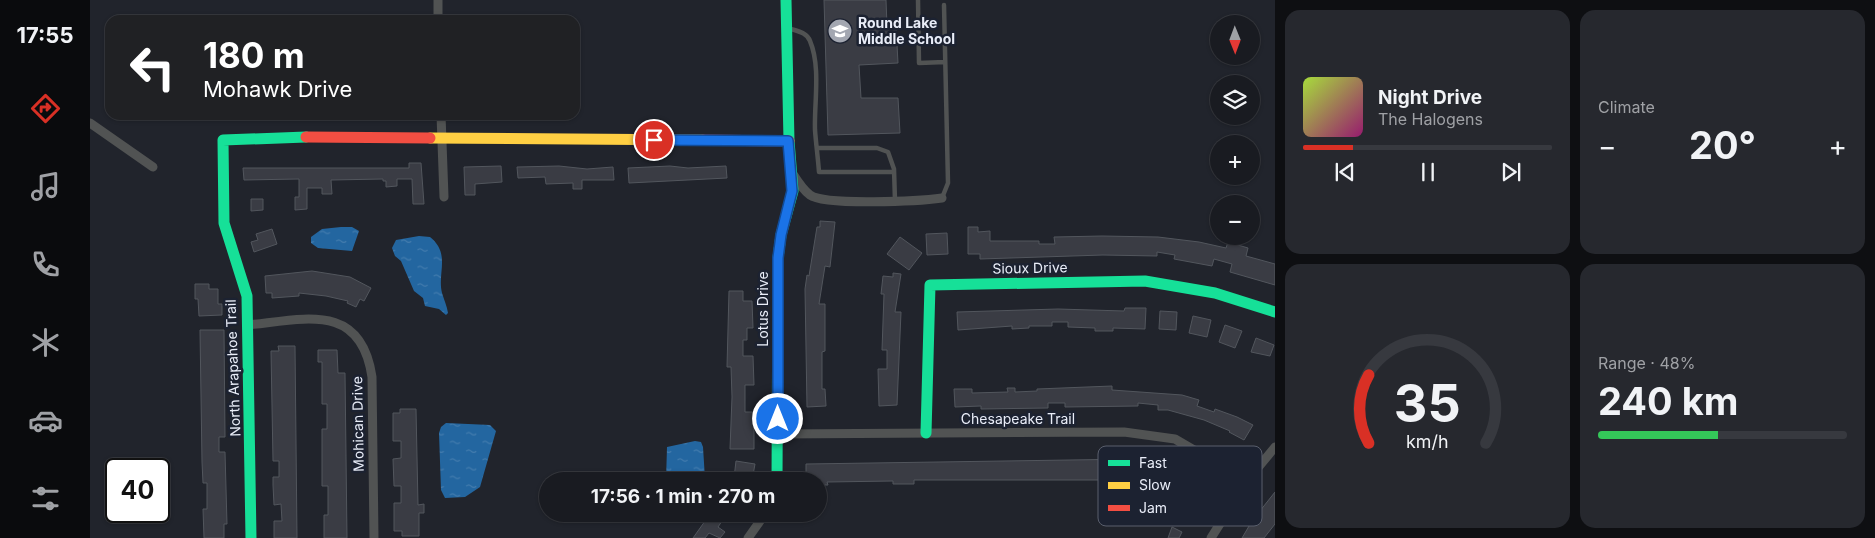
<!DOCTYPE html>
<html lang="en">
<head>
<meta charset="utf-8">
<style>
  body { margin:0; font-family:Inter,sans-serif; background:#26282e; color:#f1f3f6; height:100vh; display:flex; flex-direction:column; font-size:19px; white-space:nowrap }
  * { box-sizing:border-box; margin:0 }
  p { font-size:16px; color:#9fa1a5 }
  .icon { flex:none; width:28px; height:28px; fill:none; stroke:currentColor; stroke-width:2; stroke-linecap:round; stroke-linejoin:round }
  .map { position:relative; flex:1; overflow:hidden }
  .details { display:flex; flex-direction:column; gap:10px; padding:10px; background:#0e0f12; width:600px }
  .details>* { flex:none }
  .hud { position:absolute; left:15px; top:15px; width:475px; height:105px; border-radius:15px; box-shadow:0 1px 4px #0004,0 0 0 1px #37393f; background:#202124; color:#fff; overflow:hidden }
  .needle { width:32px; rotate:179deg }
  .tools { position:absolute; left:1120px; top:15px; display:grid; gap:10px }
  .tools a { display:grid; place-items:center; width:50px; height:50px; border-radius:50%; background:#191b21; box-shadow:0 1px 4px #0004,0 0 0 1px #37393f; font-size:25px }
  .speed { position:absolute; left:15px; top:458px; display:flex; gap:10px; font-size:25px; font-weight:700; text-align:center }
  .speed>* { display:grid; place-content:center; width:65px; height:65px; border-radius:50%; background:#191b21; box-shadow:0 1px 4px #0004,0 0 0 1px #37393f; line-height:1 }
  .speed .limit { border:2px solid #111; border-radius:8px; background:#fff; color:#111 }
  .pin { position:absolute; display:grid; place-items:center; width:42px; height:42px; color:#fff; margin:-21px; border:2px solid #fff; border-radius:50%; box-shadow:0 1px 5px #0007 }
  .me { position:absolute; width:55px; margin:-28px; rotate:0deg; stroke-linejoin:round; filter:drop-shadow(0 0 4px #0008) }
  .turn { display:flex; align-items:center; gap:18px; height:105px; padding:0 15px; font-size:22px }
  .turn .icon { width:65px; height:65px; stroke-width:2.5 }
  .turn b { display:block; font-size:35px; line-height:42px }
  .big { font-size:38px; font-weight:700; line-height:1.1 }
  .details .widget { flex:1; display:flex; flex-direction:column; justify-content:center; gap:8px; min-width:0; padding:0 18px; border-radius:15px; background:#26282e }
  .details .dial { align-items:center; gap:0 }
  .dial svg { height:130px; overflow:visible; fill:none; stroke:#37393f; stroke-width:7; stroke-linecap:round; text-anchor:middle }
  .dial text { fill:#f1f3f6; stroke:none }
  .song { display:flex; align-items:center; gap:15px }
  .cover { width:60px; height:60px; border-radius:8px; background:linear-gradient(135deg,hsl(80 70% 55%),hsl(320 70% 35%)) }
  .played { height:5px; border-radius:2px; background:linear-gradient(90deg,#d93025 20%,#37393f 20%) }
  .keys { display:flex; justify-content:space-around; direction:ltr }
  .heat { display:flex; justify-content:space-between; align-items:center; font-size:28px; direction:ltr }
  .charge { height:8px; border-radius:4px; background:linear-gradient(90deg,#34c759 48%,#37393f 0) }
  .details .tiles { flex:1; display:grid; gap:10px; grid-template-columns:repeat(2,1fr) }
  .trip { position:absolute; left:449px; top:472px; width:288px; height:50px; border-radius:25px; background:#191b21; box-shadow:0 1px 4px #0004,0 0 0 1px #37393f; font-weight:700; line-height:50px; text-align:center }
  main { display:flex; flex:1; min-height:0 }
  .menu { display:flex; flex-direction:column; width:90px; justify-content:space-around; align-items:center; background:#0a0b0d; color:#9fa1a5 }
  .menu .icon { width:35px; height:35px }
  .menu .on { color:#d93025 }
  .menu b { font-size:22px; color:#f1f3f6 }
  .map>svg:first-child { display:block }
</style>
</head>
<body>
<main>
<nav class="menu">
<b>17:55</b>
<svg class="icon on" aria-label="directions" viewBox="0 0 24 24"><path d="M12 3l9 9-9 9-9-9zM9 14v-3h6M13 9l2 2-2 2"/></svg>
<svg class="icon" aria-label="music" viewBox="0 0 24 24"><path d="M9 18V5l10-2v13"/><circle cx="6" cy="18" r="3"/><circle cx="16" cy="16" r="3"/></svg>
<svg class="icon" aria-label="phone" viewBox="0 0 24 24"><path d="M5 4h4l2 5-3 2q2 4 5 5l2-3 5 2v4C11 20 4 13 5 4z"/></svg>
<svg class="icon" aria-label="climate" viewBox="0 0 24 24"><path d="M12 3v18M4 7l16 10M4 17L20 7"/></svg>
<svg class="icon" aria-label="car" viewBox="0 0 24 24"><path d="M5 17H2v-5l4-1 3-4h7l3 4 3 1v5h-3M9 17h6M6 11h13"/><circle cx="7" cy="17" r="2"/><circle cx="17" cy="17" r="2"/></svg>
<svg class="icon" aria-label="filters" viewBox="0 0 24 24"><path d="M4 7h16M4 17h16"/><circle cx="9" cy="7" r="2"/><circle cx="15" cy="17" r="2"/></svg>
</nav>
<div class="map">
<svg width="1185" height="538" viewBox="0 0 1185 538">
  <defs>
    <pattern id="water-ripples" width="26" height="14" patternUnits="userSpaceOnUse" patternTransform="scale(1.25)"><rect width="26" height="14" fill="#2366a0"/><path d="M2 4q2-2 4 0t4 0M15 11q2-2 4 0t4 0" fill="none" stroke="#437cae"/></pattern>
  </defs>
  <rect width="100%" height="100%" fill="#21242c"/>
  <path fill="url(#water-ripples)" d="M251 227H262L269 231 262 251 228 248 221 243V237L232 229Z
    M329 236 340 237C361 254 347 273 352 293 354 300 357 306 358 313L356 315 349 309 335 306 333 298 324 291 311 261 305 256 302 248 306 240Z
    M356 423 400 425 406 431 390 487 375 497 355 498 351 490 349 433 351 427Z
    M605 441 611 442 613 447 615 479 613 481H576L577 447Z"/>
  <path fill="#3a3c44" stroke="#52565d" d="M734 0H796L797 26 806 27 808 63 769 65 771 98H808L810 133 738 135Z
    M319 163H331L334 204H323L322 179H307V186L296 187V181H293V179L241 180 242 194H232V188H217V209L205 210V197H209V179L154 180 153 168H319Z
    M411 166 412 182 385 184V195H375L374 167Z
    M469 166 497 169 523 167 524 180H492V189H483V183L456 184 455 177 428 178 427 167Z
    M580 166 598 168 636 166 637 178 539 183 538 168Z
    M161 199H173V210L161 211Z
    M730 221 745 222 740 267 735 266 729 304H735V351L732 352V389H735L736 406 717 407 715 289 717 275 719 276 727 227H730Z
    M878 227H888V232L900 231V241H949V244H965L964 237 1012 236 1068 237 1109 242 1136 248 1138 242 1158 248 1156 256 1185 264V285L1140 272 1142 264 1124 259 1122 266 1084 259 1085 255 1067 252V256L1013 255 890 259V254H878Z
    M182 229 187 244 164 252 161 242 168 240 166 234Z
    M857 233 858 254 837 255 836 234Z
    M810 237 832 253 819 270 797 254Z
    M222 271 260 277 281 288 274 301 270 299 266 307 257 303 258 301 236 296 209 293V296L182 298V293H176L175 276Z
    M803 273 811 274 805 312H811L807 405 789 406 788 369H797V350H792L794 294H791L793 276 803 277Z
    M105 284H119V289H128V304H132V315L109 316 108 299H105Z
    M639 291H653V301H662L663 328H657V340H653V356H663L664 385H655V412H664V449H640L642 397 641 367H637Z
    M1035 308H1056L1055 329 1023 328V331H1005V328L978 327V322H962V326H939V328L922 329V326L868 330 867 312 968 309 1034 311Z
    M1070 311 1087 312 1086 330 1069 329Z
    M1103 316 1121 320 1117 337 1099 333Z
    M1135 325 1152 331 1145 348 1129 342Z
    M110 330H134L135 437H129V452H135L137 524H134V538H114L113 509H117V483H113L112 462Z
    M1166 338 1184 345 1180 356 1161 352Z
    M188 346H205L207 538H184V521H192L191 504 184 505 183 485V477H189V461H183L181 351H189Z
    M228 350H247L248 373H255L257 538H234V515H238V486H232V429H237V404H232V362H228Z
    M1022 386V390L1092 395 1109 400 1107 406 1124 412 1125 409 1147 417 1163 425 1154 440 1139 432 1140 431 1114 420 1078 410H1068V405L1048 403V406L975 407V403H958V408L891 409V406L865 407 864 389H882V393L918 392 917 388H925V392L947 391V389Z
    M310 409H326L328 505 334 504V513H329V536H312V531H304V503H311V486H304L303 459 311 458V441H303V413H310Z
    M1046 459 1045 479 1018 478V480H824V484H803V481L737 482 738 485H728V481H716V464Z
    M646 461 665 464 663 475 661 474 660 480 644 478Z
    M1185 492V524L1174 538H1152L1162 521Z
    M620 514H628L634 518 628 527 635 532 630 538 619 533 615 538H603Z
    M1082 527 1092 532 1089 538H1078Z"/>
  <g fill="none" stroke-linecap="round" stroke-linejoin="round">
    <path stroke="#515353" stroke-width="4.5" d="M828 0 829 63 855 62
      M698 28C706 31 717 32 720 41 731 67 724 103 725 130 726 144 728 158 729 172H804
      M728 148H787L798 152 804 169 805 201
      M852 198 858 183 854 5"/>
    <path stroke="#515353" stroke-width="9" d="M348 0V20
      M351 115 354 197
      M0 123 63 167
      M703 174C708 182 713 190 720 195 735 206 831 201 852 198
      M158 325C215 319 271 302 282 377L284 538
      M688 434 1034 432 1085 439 1157 481
      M658 538 675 514
      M1121 538 1157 481 1185 447"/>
    <path stroke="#16e098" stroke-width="11" d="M836 433 840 285 1055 281 1125 293 1185 312
      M687 481 688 258 691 235 703 191 699 141 696 0
      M161 538 157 296 134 223 133 140 216 137"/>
    <path stroke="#ffcf43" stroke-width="11" d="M340 138 613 140"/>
    <path stroke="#f24e42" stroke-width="11" d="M216 137 340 138
      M613 140 699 141"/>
  </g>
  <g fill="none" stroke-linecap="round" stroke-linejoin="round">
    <defs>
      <path id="route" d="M564 140 698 141 702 191 691 235 688 258V419"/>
    </defs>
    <use href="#route" stroke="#114b97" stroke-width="12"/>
    <use href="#route" stroke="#1a73e8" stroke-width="9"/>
  </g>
  <defs>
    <symbol id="school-disc" viewBox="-11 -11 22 22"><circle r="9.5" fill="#a3a7b1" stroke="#1c2231"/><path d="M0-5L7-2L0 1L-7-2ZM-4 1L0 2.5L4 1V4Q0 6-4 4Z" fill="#fff"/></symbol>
  </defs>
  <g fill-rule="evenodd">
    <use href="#school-disc" x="736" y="17" width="28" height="28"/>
  </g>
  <g text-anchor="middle" stroke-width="5" stroke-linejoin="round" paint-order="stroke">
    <g font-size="14" font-weight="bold" fill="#e9edf8" stroke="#1c2231" text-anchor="start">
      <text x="768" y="28">Round Lake<tspan x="768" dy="16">Middle School</tspan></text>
    </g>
    <g font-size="14" fill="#e9edf8" stroke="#1c2231">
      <text transform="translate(940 268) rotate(-1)" y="5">Sioux Drive</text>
      <text transform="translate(673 309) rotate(-90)" y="5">Lotus Drive</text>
      <text transform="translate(143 368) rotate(-92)" y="5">North Arapahoe Trail</text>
      <text x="928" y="424">Chesapeake Trail</text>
      <text transform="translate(268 424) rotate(-91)" y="5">Mohican Drive</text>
    </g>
  </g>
  <rect x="1008" y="446" width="164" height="80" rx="8" fill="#1c2231" stroke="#5a5f6d" stroke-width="1"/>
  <rect x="1018" y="460" width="22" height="6" fill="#16e098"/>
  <rect x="1018" y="482" width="22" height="7" fill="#ffcf43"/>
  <rect x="1018" y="505" width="22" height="6" fill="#f24e42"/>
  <g font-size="14" fill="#e9edf8">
    <text x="1049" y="468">Fast</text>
    <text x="1049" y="490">Slow</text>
    <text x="1049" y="513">Jam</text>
  </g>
</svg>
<div class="tools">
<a><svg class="needle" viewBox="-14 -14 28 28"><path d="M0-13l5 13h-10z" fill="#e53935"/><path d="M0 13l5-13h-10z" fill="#9fa1a5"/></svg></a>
<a><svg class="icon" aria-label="layers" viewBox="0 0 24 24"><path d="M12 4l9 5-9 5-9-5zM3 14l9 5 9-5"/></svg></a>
<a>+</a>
<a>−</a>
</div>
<div class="speed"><div class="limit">40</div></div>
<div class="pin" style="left:564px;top:140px;background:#d93025"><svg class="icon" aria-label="arrive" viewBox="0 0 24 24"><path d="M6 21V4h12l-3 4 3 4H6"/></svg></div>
<svg class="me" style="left:688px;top:419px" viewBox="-20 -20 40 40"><circle r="17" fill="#1a73e8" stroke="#fff" stroke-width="3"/><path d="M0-11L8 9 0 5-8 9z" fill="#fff"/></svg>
<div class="trip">17:56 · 1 min · 270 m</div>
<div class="hud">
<div class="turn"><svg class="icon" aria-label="left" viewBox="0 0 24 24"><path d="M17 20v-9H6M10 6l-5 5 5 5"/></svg><div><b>180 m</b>Mohawk Drive</div></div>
</div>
</div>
<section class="details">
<div class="tiles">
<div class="widget">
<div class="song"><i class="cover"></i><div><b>Night Drive</b><p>The Halogens</p></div></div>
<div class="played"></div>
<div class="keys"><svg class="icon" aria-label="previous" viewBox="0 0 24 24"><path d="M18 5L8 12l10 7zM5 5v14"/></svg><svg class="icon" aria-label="pause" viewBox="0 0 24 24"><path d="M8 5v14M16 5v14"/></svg><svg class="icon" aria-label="next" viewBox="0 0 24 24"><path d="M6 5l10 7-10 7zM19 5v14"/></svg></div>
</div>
<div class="widget"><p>Climate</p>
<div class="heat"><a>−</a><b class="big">20°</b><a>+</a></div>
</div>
<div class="widget dial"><svg viewBox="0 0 100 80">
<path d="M14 69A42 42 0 1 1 86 69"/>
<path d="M14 69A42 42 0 0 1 14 27" stroke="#d93025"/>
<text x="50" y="56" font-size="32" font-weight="700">35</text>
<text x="50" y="72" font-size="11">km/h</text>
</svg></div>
<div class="widget"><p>Range · 48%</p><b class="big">240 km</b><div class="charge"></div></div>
</div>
</section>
</main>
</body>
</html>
